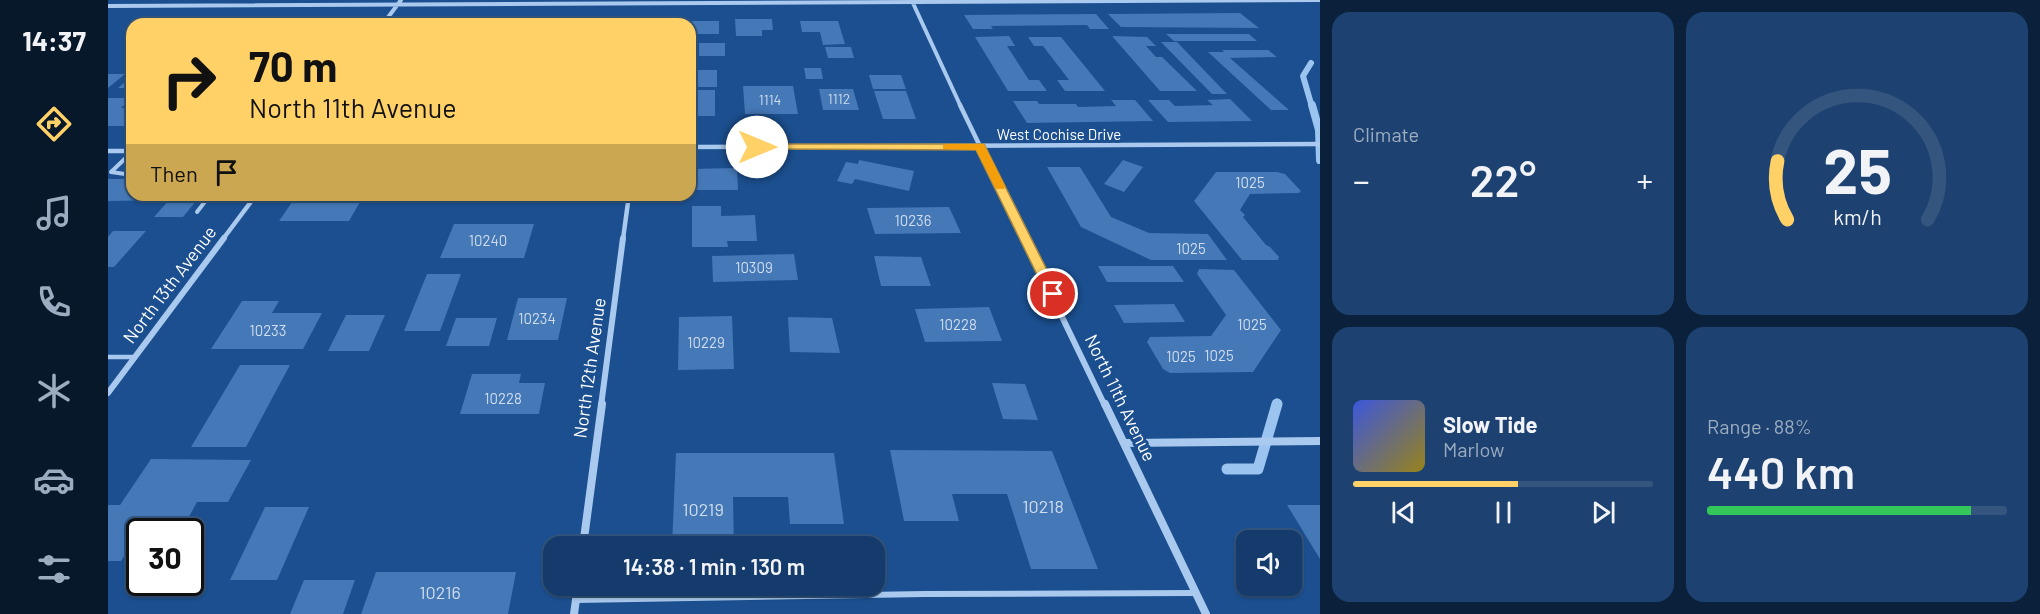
<!DOCTYPE html>
<html lang="en">
<head>
<meta charset="utf-8">
<style>
  body { margin:0; font-family:Barlow,sans-serif; background:#1d4271; color:#f1f3f6; height:100vh; display:flex; flex-direction:column; font-size:22px; white-space:nowrap }
  * { box-sizing:border-box; margin:0 }
  p { font-size:20px; color:#9dadc1 }
  .icon { flex:none; width:33px; height:33px; fill:none; stroke:currentColor; stroke-width:2; stroke-linecap:round; stroke-linejoin:round }
  .map { position:relative; flex:1; overflow:hidden }
  .details { display:flex; flex-direction:column; gap:12px; padding:12px; background:#0b203b; width:720px }
  .details>* { flex:none }
  .guide { position:absolute; left:18px; top:18px; width:570px; height:183px; border-radius:18px; box-shadow:0 2px 4px #0004,0 0 0 2px #33557e; background:#ffd166; color:#111; overflow:hidden }
  .buttons { position:absolute; left:1128px; top:530px; display:grid; gap:12px }
  .buttons a { display:grid; place-items:center; width:66px; height:66px; border-radius:12px; background:#143b6b; box-shadow:0 2px 4px #0004,0 0 0 2px #33557e; font-size:30px }
  .speed { position:absolute; left:18px; top:518px; display:flex; gap:12px; font-size:30px; font-weight:700; text-align:center }
  .speed>* { display:grid; place-content:center; width:78px; height:78px; border-radius:50%; background:#143b6b; box-shadow:0 2px 4px #0004,0 0 0 2px #33557e; line-height:1 }
  .speed .limit { border:3px solid #111; border-radius:9px; background:#fff; color:#111 }
  .pin { position:absolute; display:grid; place-items:center; width:51px; height:51px; color:#fff; margin:-26px; border:3px solid #fff; border-radius:50%; box-shadow:0 2px 6px #0007 }
  .me { position:absolute; width:66px; margin:-33px; rotate:90deg; stroke-linejoin:round; filter:drop-shadow(0 0 4px #0008) }
  .turn { display:flex; align-items:center; gap:21px; height:126px; padding:0 24px; font-size:27px }
  .turn .icon { width:78px; height:78px; stroke-width:2.5 }
  .turn b { display:block; font-size:42px; line-height:51px }
  .then { display:flex; align-items:center; height:57px; padding:0 24px; background:#0003; gap:12px; font-size:22px }
  .big { font-size:45px; font-weight:600; line-height:1.1 }
  .details .card { flex:1; display:flex; flex-direction:column; justify-content:center; gap:9px; min-width:0; padding:0 21px; border-radius:18px; background:#1d4271 }
  .details .dial { align-items:center; gap:0 }
  .dial svg { height:156px; overflow:visible; fill:none; stroke:#33557e; stroke-width:7; stroke-linecap:round; text-anchor:middle }
  .dial text { fill:#f1f3f6; stroke:none }
  .song { display:flex; align-items:center; gap:18px }
  .cover { width:72px; height:72px; border-radius:9px; background:linear-gradient(135deg,hsl(230 70% 55%),hsl(50 70% 35%)) }
  .played { height:6px; border-radius:3px; background:linear-gradient(90deg,#ffd166 55%,#33557e 55%) }
  .keys { display:flex; justify-content:space-around; direction:ltr }
  .heat { display:flex; justify-content:space-between; align-items:center; font-size:33px; direction:ltr }
  .charge { height:9px; border-radius:4px; background:linear-gradient(90deg,#34c759 88%,#33557e 0) }
  .details .tiles { flex:1; display:grid; gap:12px; grid-template-columns:repeat(2,1fr) }
  .trip { position:absolute; left:435px; top:536px; width:342px; height:60px; border-radius:18px; background:#143b6b; box-shadow:0 2px 4px #0004,0 0 0 2px #33557e; font-weight:600; line-height:60px; text-align:center }
  main { display:flex; flex:1; min-height:0 }
  .tab-bar { display:flex; flex-direction:column; width:108px; justify-content:space-around; align-items:center; background:#08182b; color:#9dadc1 }
  .tab-bar .icon { width:42px; height:42px }
  .tab-bar .active { color:#ffd166 }
  .tab-bar b { font-size:27px; color:#f1f3f6 }
  .map>svg:first-child { display:block }
</style>
</head>
<body>
<main>
<nav class="tab-bar">
<b>14:37</b>
<svg class="icon active" aria-label="directions" viewBox="0 0 24 24"><path d="M12 3l9 9-9 9-9-9zM9 14v-3h6M13 9l2 2-2 2"/></svg>
<svg class="icon" aria-label="music" viewBox="0 0 24 24"><path d="M9 18V5l10-2v13"/><circle cx="6" cy="18" r="3"/><circle cx="16" cy="16" r="3"/></svg>
<svg class="icon" aria-label="phone" viewBox="0 0 24 24"><path d="M5 4h4l2 5-3 2q2 4 5 5l2-3 5 2v4C11 20 4 13 5 4z"/></svg>
<svg class="icon" aria-label="climate" viewBox="0 0 24 24"><path d="M12 3v18M4 7l16 10M4 17L20 7"/></svg>
<svg class="icon" aria-label="car" viewBox="0 0 24 24"><path d="M5 17H2v-5l4-1 3-4h7l3 4 3 1v5h-3M9 17h6M6 11h13"/><circle cx="7" cy="17" r="2"/><circle cx="17" cy="17" r="2"/></svg>
<svg class="icon" aria-label="filters" viewBox="0 0 24 24"><path d="M4 7h16M4 17h16"/><circle cx="9" cy="7" r="2"/><circle cx="15" cy="17" r="2"/></svg>
</nav>
<div class="map">
<svg width="1212" height="614" viewBox="0 0 1212 614">
  <rect width="100%" height="100%" fill="#1b4f8f"/>
  <g fill="none" stroke-linecap="round" stroke-linejoin="round">
    <path stroke="#9cc4f0" stroke-width="6" d="M1203 63 1195 76 1204 107"/>
    <path stroke="#9cc4f0" stroke-width="8" d="M1204 105 1211 130 1212 160"/>
    <path stroke="#9cc4f0" stroke-width="9" d="M1168 406 1169 403"/>
    <path stroke="#9cc4f0" stroke-width="11" d="M1119 469H1150L1169 404"/>
  </g>
  <path fill="#4478b7" d="M1132 13 1151 28 1013 27 1000 14Z
    M988 14 1001 29H982L979 25 883 26 885 29H865L856 15Z
    M196 18H238L233 24H191Z
    M484 18H526L525 24H482Z
    M627 19H664L665 30H654V36H628Z
    M312 20H347L344 24H310Z
    M362 21H401L399 24H360Z
    M563 21H611V34H582V24H562Z
    M692 21H730L737 44 715 45 712 32H694Z
    M1058 34H1141L1149 41H1066Z
    M901 36 907 46H899L921 80H931L939 91H900L867 37Z
    M1004 36 1039 37 1048 46H1038L1048 57H1054L1089 91H1052Z
    M920 37H953L997 91H957L949 80H961L935 46H926Z
    M1053 42H1069L1119 94H1104Z
    M591 43H617V56H591Z
    M717 47H743L746 58H720Z
    M1114 50H1160L1169 57 1122 58 1181 110H1163L1100 52H1116Z
    M696 68H713L715 79H698Z
    M587 70H609V87H587Z
    M0 74H17L0 88Z
    M761 75H793L798 89H765Z
    M24 76V88H10Z
    M635 86H685L690 114H637Z
    M711 89H745L751 110H715Z
    M585 90H607V116H582V97H585Z
    M766 91H798L808 119H775Z
    M0 98H24L13 108H24V121L19 126H0Z
    M1122 99 1144 121 1060 122 1040 100H1061L1067 106 1105 105 1099 100Z
    M1003 100H1027L1045 121 919 123 905 101H929L931 104H968L970 107 1008 106Z
    M751 160 806 171 801 191 747 179 744 184 729 181 738 162 750 164Z
    M1015 160 1035 167 1016 192 996 184Z
    M939 167H972L1003 217 1041 233 1100 234 1119 260H1043L973 227Z
    M629 168 630 190H582V169Z
    M1108 172H1169L1177 174 1193 191 1191 193 1142 194 1132 210 1137 215 1135 217 1158 245 1162 247 1171 257 1170 260H1134L1086 201Z
    M0 179H24V195H93L75 217H46L61 200 0 201Z
    M189 195H256L241 221H171Z
    M335 195H382L380 200H333Z
    M412 195H484L483 197H411Z
    M584 206H613V216L647 215 649 241H619L620 247H584Z
    M841 207 853 233 767 234 759 208Z
    M346 224H426L416 258H332Z
    M5 231H38L6 267H0V237Z
    M686 254 690 280 605 282 604 256Z
    M766 256 813 257 823 286H773Z
    M990 266H1065L1076 282H999Z
    M1091 269 1126 270 1173 330 1145 372 1062 373 1055 369 1039 342 1042 337 1103 336 1118 315 1089 274Z
    M319 274H353L332 331H296Z
    M410 298H459L450 340H399Z
    M134 301H171L164 313H214L195 349H103Z
    M1066 304 1077 322 1016 323 1006 305Z
    M881 307 894 341 817 342 807 309Z
    M238 315H277L261 351H220Z
    M624 316 626 369 570 370 571 317Z
    M680 317 724 318 732 353 682 352Z
    M348 318H389L381 346H338Z
    M132 365H182L138 447H83Z
    M364 374H413L411 383H437L431 414H352Z
    M884 383 917 384 930 420 895 419Z
    M782 450 944 451 990 569H923L899 494H844L851 521H796Z
    M568 453H726L736 524H682L680 497H625L626 546H564Z
    M43 459 143 460 120 502H89L77 524 37 523 13 561H0V505H12Z
    M1179 505H1212V559Z
    M157 507H201L169 580H122Z
    M268 572H408L400 614H253Z
    M196 580H247L235 614H182Z"/>
  <g fill="none" stroke-linecap="round" stroke-linejoin="round">
    <path stroke="#a9c9ee" stroke-width="4" d="M24 152 3 172 24 175
      M89 212 102 195"/>
    <path stroke="#a9c9ee" stroke-width="4.5" d="M0 357H27"/>
    <path stroke="#a9c9ee" stroke-width="6" d="M468 600 817 594 1088 593"/>
    <path stroke="#a9c9ee" stroke-width="4" d="M804 1 853 107
      M0 6 1212 0
      M275 24 293 0"/>
    <path stroke="#a9c9ee" stroke-width="4.5" d="M852 105 917 239
      M582 147 1212 144
      M0 151H24
      M115 239 148 195
      M515 239 521 195"/>
    <path stroke="#a9c9ee" stroke-width="6" d="M916 238 997 406
      M0 393 116 238
      M493 406 515 238"/>
    <path stroke="#a9c9ee" stroke-width="8" d="M997 404 1098 614
      M1017 443 1212 441
      M475 546 494 404
      M466 614 470 585"/>
  </g>
  <path fill="#ffd166" stroke="#a68842" stroke-width="1.5" d="M649 144H876L951 294 945 298 940 297 868 150 645 149V145Z"/>
  <path fill="#f59e0b" d="M839 144H876L897 186 896 189H888L868 150 835 149V145Z"/>
  <g text-anchor="middle" stroke-width="6" stroke-linejoin="round" paint-order="stroke">
    <g font-size="14" fill="#d0dded">
      <text x="731" y="104">1112</text>
      <text x="662" y="105">1114</text>
    </g>
    <g font-size="15" fill="#fff" stroke="#1b4f8f">
      <text x="951" y="140">West Cochise Drive</text>
    </g>
    <g font-size="15" fill="#d0dded">
      <text x="1142" y="188">1025</text>
      <text x="805" y="226">10236</text>
      <text x="380" y="246">10240</text>
      <text x="1083" y="254">1025</text>
      <text x="646" y="273">10309</text>
      <text x="429" y="324">10234</text>
      <text x="850" y="330">10228</text>
      <text x="1144" y="330">1025</text>
      <text x="160" y="336">10233</text>
      <text x="598" y="348">10229</text>
      <text x="1111" y="361">1025</text>
      <text x="1073" y="362">1025</text>
      <text x="395" y="404">10228</text>
    </g>
    <g font-size="18" fill="#fff" stroke="#1b4f8f">
      <text transform="translate(62 285) rotate(-53)" y="6">North 13th Avenue</text>
      <text transform="translate(482 368) rotate(-82)" y="6">North 12th Avenue</text>
      <text transform="translate(1012 398) rotate(64)" y="6">North 11th Avenue</text>
    </g>
    <g font-size="18" fill="#d0dded">
      <text x="935" y="513">10218</text>
      <text x="595" y="516">10219</text>
      <text x="332" y="599">10216</text>
    </g>
  </g>
</svg>
<div class="buttons">
<a><svg class="icon" aria-label="sound" viewBox="0 0 24 24"><path d="M4 9h4l5-4v14l-5-4H4zM17 9q2 3 0 6"/></svg></a>
</div>
<div class="speed"><div class="limit">30</div></div>
<div class="pin" style="left:945px;top:294px;background:#d93025"><svg class="icon" aria-label="arrive" viewBox="0 0 24 24"><path d="M6 21V4h12l-3 4 3 4H6"/></svg></div>
<svg class="me" style="left:649px;top:147px" viewBox="-20 -20 40 40"><circle r="19" fill="#fff"/><path d="M0-13L10 11 0 6-10 11z" fill="#ffd166"/></svg>
<div class="trip">14:38 · 1 min · 130 m</div>
<div class="guide">
<div class="turn"><svg class="icon" aria-label="right" viewBox="0 0 24 24"><path d="M7 20v-9h11M14 6l5 5-5 5"/></svg><div><b>70 m</b>North 11th Avenue</div></div>
<div class="then">Then<svg class="icon" aria-label="arrive" viewBox="0 0 24 24"><path d="M6 21V4h12l-3 4 3 4H6"/></svg></div>
</div>
</div>
<section class="details">
<div class="tiles">
<div class="card"><p>Climate</p>
<div class="heat"><a>−</a><b class="big">22°</b><a>+</a></div>
</div>
<div class="card dial"><svg viewBox="0 0 100 80">
<path d="M14 69A42 42 0 1 1 86 69"/>
<path d="M14 69A42 42 0 0 1 9 39" stroke="#ffd166"/>
<text x="50" y="56" font-size="32" font-weight="700">25</text>
<text x="50" y="72" font-size="11">km/h</text>
</svg></div>
<div class="card">
<div class="song"><i class="cover"></i><div><b>Slow Tide</b><p>Marlow</p></div></div>
<div class="played"></div>
<div class="keys"><svg class="icon" aria-label="previous" viewBox="0 0 24 24"><path d="M18 5L8 12l10 7zM5 5v14"/></svg><svg class="icon" aria-label="pause" viewBox="0 0 24 24"><path d="M8 5v14M16 5v14"/></svg><svg class="icon" aria-label="next" viewBox="0 0 24 24"><path d="M6 5l10 7-10 7zM19 5v14"/></svg></div>
</div>
<div class="card"><p>Range · 88%</p><b class="big">440 km</b><div class="charge"></div></div>
</div>
</section>
</main>
</body>
</html>
